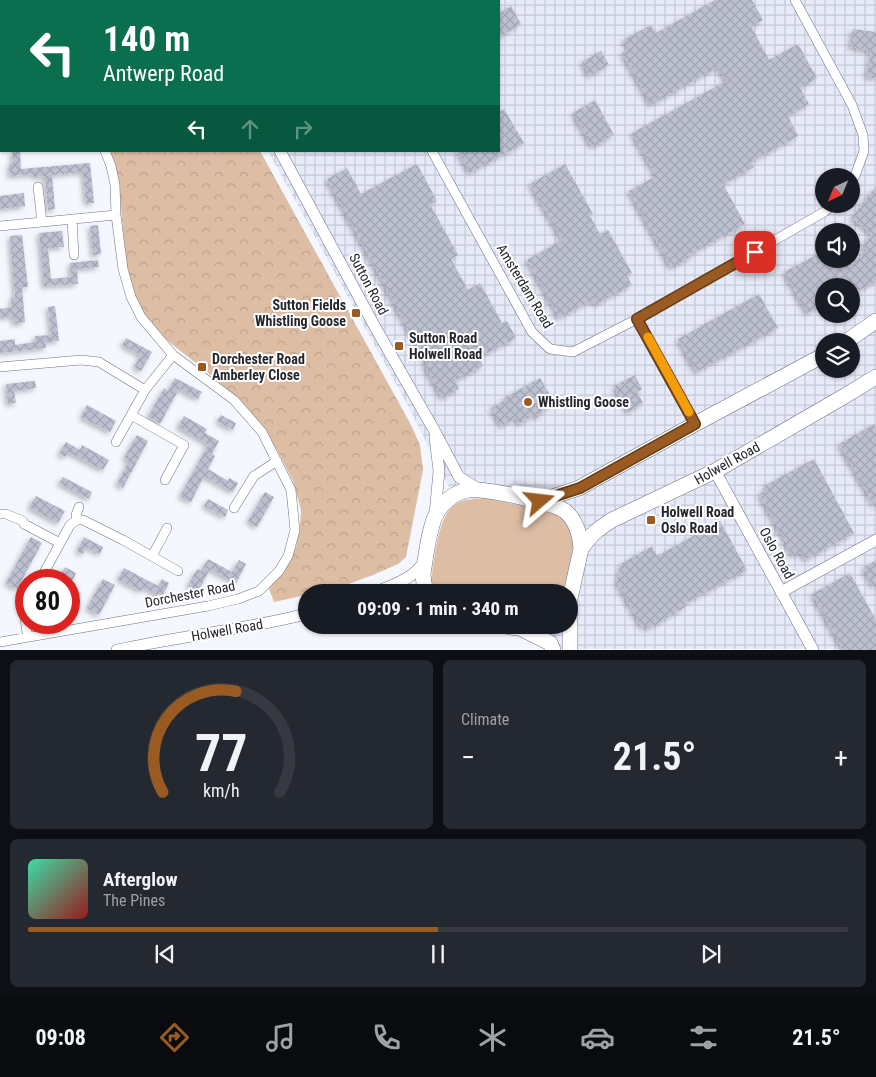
<!DOCTYPE html>
<html lang="en">
<head>
<meta charset="utf-8">
<style>
  body { margin:0; font-family:"Roboto Condensed",sans-serif; background:#242831; color:#f1f3f6; height:100vh; display:flex; flex-direction:column; font-size:19px; white-space:nowrap }
  * { box-sizing:border-box; margin:0 }
  p { font-size:16px; color:#9ea1a6 }
  .icon { flex:none; width:28px; height:28px; fill:none; stroke:currentColor; stroke-width:2; stroke-linecap:round; stroke-linejoin:round }
  .map { position:relative; height:650px; overflow:hidden }
  .drawer { display:flex; flex-direction:column; gap:10px; padding:10px; background:#0d0f14; flex:1 }
  .drawer>* { flex:none }
  .guide { position:absolute; left:0px; top:0px; width:500px; height:152px; box-shadow:0 1px 4px #0004; background:#0b6e4f; color:#fff; overflow:hidden }
  .needle { width:32px; rotate:224deg }
  .controls { position:absolute; left:815px; top:168px; display:grid; gap:10px }
  .controls a { display:grid; place-items:center; width:45px; height:45px; border-radius:50%; background:#171b24; box-shadow:0 1px 4px #0004; font-size:25px }
  .speed { position:absolute; left:15px; top:569px; display:flex; gap:10px; font-size:25px; font-weight:700; text-align:center }
  .speed>* { display:grid; place-content:center; width:65px; height:65px; border-radius:50%; background:#171b24; box-shadow:0 1px 4px #0004; line-height:1 }
  .speed .limit { border:8px solid #d22; background:#fff; color:#111 }
  .pin { position:absolute; display:grid; place-items:center; width:42px; height:42px; color:#fff; margin:-21px; border-radius:10px; box-shadow:0 2px 8px #0006 }
  .me { position:absolute; width:55px; margin:-28px; rotate:73deg; stroke-linejoin:round; filter:drop-shadow(0 0 4px #0008) }
  .turn { display:flex; align-items:center; gap:18px; height:105px; padding:0 20px; font-size:22px }
  .turn .icon { width:65px; height:65px; stroke-width:2.5 }
  .turn b { display:block; font-size:35px; line-height:42px }
  .lanes { display:flex; align-items:center; height:48px; padding:0 20px; background:#0003; justify-content:center; gap:25px; direction:ltr }
  .lanes .off { opacity:.35 }
  .big { font-size:38px; font-weight:700; line-height:1.1 }
  .drawer .card { flex:1; display:flex; flex-direction:column; justify-content:center; gap:8px; min-width:0; padding:0 18px; border-radius:8px; background:#242831 }
  .drawer .dial { align-items:center; gap:0 }
  .dial svg { height:130px; overflow:visible; fill:none; stroke:#363941; stroke-width:7; stroke-linecap:round; text-anchor:middle }
  .dial text { fill:#f1f3f6; stroke:none }
  .song { display:flex; align-items:center; gap:15px }
  .cover { width:60px; height:60px; border-radius:8px; background:linear-gradient(135deg,hsl(160 70% 55%),hsl(0 70% 35%)) }
  .played { height:5px; border-radius:2px; background:linear-gradient(90deg,#9a5b22 50%,#363941 50%) }
  .keys { display:flex; justify-content:space-around; direction:ltr }
  .heat { display:flex; justify-content:space-between; align-items:center; font-size:28px; direction:ltr }
  .drawer .tiles { flex:1; display:grid; gap:10px; grid-template-columns:1fr 1fr }
  .card:last-child { grid-column:span 2 }
  .trip { position:absolute; left:298px; top:584px; width:280px; height:50px; border-radius:25px; background:#171b24; box-shadow:0 1px 4px #0004; font-weight:700; line-height:50px; text-align:center }
  .tabs { display:flex; height:80px; justify-content:space-around; align-items:center; background:#090b0e; color:#9ea1a6 }
  .tabs .icon { width:35px; height:35px }
  .tabs .on { color:#9a5b22 }
  .tabs b { font-size:22px; color:#f1f3f6 }
  .map>svg:first-child { display:block }
</style>
</head>
<body>
<div class="map">
<svg width="876" height="650" viewBox="0 0 876 650">
  <defs>
    <pattern id="industrial-grid" width="8" height="8" patternUnits="userSpaceOnUse" patternTransform="scale(1.25)"><rect width="8" height="8" fill="#e7ebf9"/><path d="M0 4h8M4 0v8" fill="none" stroke="#c6c9d6"/></pattern>
    <pattern id="forest-crowns" width="20" height="18" patternUnits="userSpaceOnUse" patternTransform="scale(1.25)"><rect width="20" height="18" fill="#ddbda4"/><path d="M2 6a3 3 0 1 1 6 0M12 15a3 3 0 1 1 6 0" fill="none" stroke="#bea28d"/></pattern>
    <pattern id="building-cross-hatch" width="8" height="8" patternUnits="userSpaceOnUse" patternTransform="scale(1.25)"><rect width="8" height="8" fill="#bcc0d0"/><path d="M0 0l8 8M0 8l8-8" fill="none" stroke="#a1a5b3"/></pattern>
    <filter id="shadow"><feDropShadow dx="-2.5" dy="2.5" stdDeviation="2.5" flood-color="#0004"/></filter>
  </defs>
  <rect width="100%" height="100%" fill="#f5f7fe"/>
  <path fill="url(#industrial-grid)" fill-rule="evenodd" d="M184 0H876V649H545L536 625H569V592L472 499 457 503 407 404 268 151H499V1H185ZM824 176H851V204H824ZM824 231H851V259H824ZM824 286H851V314H824ZM824 341H851V369H824Z"/>
  <path fill="#ddbda4" d="M485 498 558 514 567 521 574 543 564 592H437L432 587 431 580C435 559 437 512 459 502 467 499 477 499 485 498Z"/>
  <path fill="url(#forest-crowns)" d="M110 151H260L411 425 420 445 423 470 406 557 398 564 373 575 332 590 320 592H306V595L274 602 269 589 287 564 296 547 300 527 301 510 293 481 277 450 238 399 206 371 168 341 152 326 140 308 127 274 119 186 115 166Z"/>
  <path fill="url(#building-cross-hatch)" filter="url(#shadow)" d="M715 0H752L763 20 751 26 769 60 798 44 817 78 800 88 809 104 788 116 798 136 751 162 754 167 723 184 745 224 691 254 693 256 671 268 629 191 656 176 632 133 726 81 718 67 651 105 622 53 629 49 623 40 651 25 656 33Z
    M511 6 521 24 499 37V13Z
    M853 29 876 32V79L867 77 871 51 850 47Z
    M601 51 609 65 589 76 582 62Z
    M595 100 614 135 592 147 573 113Z
    M504 109 524 143 470 173 457 151H499V112Z
    M12 151H20L21 169 90 163 94 203H86L83 172 52 175 55 209 48 210 45 176 34 177V174L10 176 9 164H13Z
    M417 164 437 201 430 204 458 255 451 259 468 290 480 283 502 323 507 321 516 338 479 357 483 366 455 381 459 389 442 398 424 365 426 363 327 179 347 168 361 194Z
    M565 164 593 214 590 216 600 234 608 230 632 273 627 276 632 285 595 305 592 300 559 318 527 260 562 240 530 184Z
    M876 186V280L874 283 851 294V286H824V304L807 313 784 272 824 251V259H847L851 267 866 250 863 247 872 234 851 218Z
    M24 193 25 206 0 209V196Z
    M98 225 101 254 93 255 90 226Z
    M62 231 64 247 48 248 51 279 71 277 70 263 98 260 99 267 77 269 78 284 44 286 39 233Z
    M22 235 28 287H22L25 322 14 324 13 316 0 318V309L12 307 11 298 15 297 10 236Z
    M759 294 778 328 696 372 678 339Z
    M55 306 59 341 45 342 46 348 0 353V341L15 339V345L35 342V336L51 335 48 307Z
    M126 338 152 352 141 371 134 367 141 355 122 345Z
    M635 375 642 389 637 392 643 403 628 412 614 386Z
    M175 378 202 392 198 399 179 389 160 424 148 417 164 388 168 391Z
    M540 378 555 403 541 411 543 414 536 418 535 415 519 424 516 418 501 426 491 408 505 400 504 398Z
    M35 381 36 388 14 391 16 403 8 404 6 384Z
    M87 405 116 421 110 432 81 417Z
    M221 415 236 423 233 430 217 421Z
    M184 416 207 429 205 433 219 441 212 454 215 456 208 469 228 481 229 478 238 483 233 492 204 476 191 502 180 496 208 445 203 441 178 427Z
    M874 424 876 428V509L839 444Z
    M137 435 148 441 123 488 117 484 129 461 124 458Z
    M66 442 80 450 82 445 109 460 103 470 68 452 65 457 59 454Z
    M814 459 854 533 805 560 800 552 793 556 759 494 766 490 764 486Z
    M63 477 92 492 89 499 59 483Z
    M265 492 274 497 257 527 248 521Z
    M36 496 65 511 58 523 29 507Z
    M208 499 228 510 225 517 204 506Z
    M720 521 747 570 684 604 685 607 650 628 641 626 617 583 621 564 652 546 657 556Z
    M31 537 42 543 17 589 6 583Z
    M84 537 103 547 100 554 86 547 83 554 77 551Z
    M208 559 232 572 239 560 246 564 236 583 210 569 198 592 188 586 197 569 201 571Z
    M876 560V591L863 568Z
    M65 567 76 573 73 580H57Z
    M124 568 158 586 162 579 169 583 162 597 143 587 141 591 118 579Z
    M850 573 876 620V650H843L812 594Z
    M103 579 115 585 99 615 87 608Z"/>
  <g fill="none" stroke-linecap="round" stroke-linejoin="round">
    <defs>
      <path id="street" d="M23 0 24 1
        M348 0V1
        M795 0 852 105 863 135 864 151 855 176 851 181
        M0 89H1
        M432 151 532 332 550 349 573 352 637 319 824 212 834 204
        M38 187 42 222
        M72 219 74 255
        M0 226 116 215
        M637 319 695 424
        M0 367 81 360 99 362 145 390
        M131 415 184 445 165 480
        M116 442 145 390 173 355
        M234 508 254 476 277 461
        M0 514H6L23 521 24 524 60 543
        M77 520 76 515 79 507
        M152 556 167 528
        M40 580 70 525 77 520H83L123 540 178 571
        M26 608C24 618 26 628 28 637
        M0 642 208 606 238 599 259 591 279 571 288 556 295 530 291 490 262 432 234 400 173 355 141 317 131 297 123 269 116 215 115 185 111 166 105 151"/>
      <path id="secondary" d="M195 0 196 1
        M280 151 375 327 434 430 459 477 478 489
        M715 471 813 650
        M435 515 439 471 435 437
        M376 592C395 584 414 579 425 560
        M781 592 876 540
        M117 650C180 636 244 630 306 614"/>
      <path id="highway" d="M847 341 876 321
        M540 501 579 488 695 424 824 355
        M581 549C590 535 598 529 612 520L715 471 843 397 876 377
        M427 592 424 584 423 574C426 557 429 522 440 508 447 499 457 492 468 490 484 488 552 502 565 511 576 520 580 535 581 549L569 603
        M570 601V650
        M499 625C516 628 530 631 547 625
        M522 629 550 643 553 650"/>
    </defs>
    <use href="#street" stroke="#6e7280" stroke-width="10"/>
    <use href="#secondary" stroke="#6e7280" stroke-width="12"/>
    <use href="#highway" stroke="#6e7280" stroke-width="16"/>
    <use href="#street" stroke="#fff" stroke-width="9"/>
    <use href="#secondary" stroke="#fff" stroke-width="11"/>
    <use href="#highway" stroke="#fff" stroke-width="15"/>
  </g>
  <g fill="none" stroke-linecap="round" stroke-linejoin="round">
    <defs>
      <path id="route" d="M540 501 580 488 695 424 637 319 755 252"/>
    </defs>
    <use href="#route" stroke="#643b16" stroke-width="12"/>
    <use href="#route" stroke="#9a5b22" stroke-width="9"/>
    <path stroke="#f59e0b" stroke-width="9" d="M648 337 689 412"/>
  </g>
  <g fill="#9a5b22" stroke="#fff" stroke-width="2">
    <rect x="351" y="308" width="10" height="10" rx="2.5"/>
    <rect x="394" y="341" width="10" height="10" rx="2.5"/>
    <rect x="197" y="362" width="10" height="10" rx="2.5"/>
    <circle cx="528" cy="402" r="5"/>
    <rect x="646" y="515" width="10" height="10" rx="2.5"/>
  </g>
  <g text-anchor="middle" stroke-width="4" stroke-linejoin="round" paint-order="stroke">
    <g font-size="14" fill="#25262c" stroke="#fff">
      <text transform="translate(369 284) rotate(62)" y="5">Sutton Road</text>
      <text transform="translate(525 286) rotate(59)" y="5">Amsterdam Road</text>
      <text transform="translate(727 463) rotate(-29)" y="5">Holwell Road</text>
      <text transform="translate(777 553) rotate(61)" y="5">Oslo Road</text>
      <text transform="translate(190 594) rotate(-11)" y="5">Dorchester Road</text>
      <text transform="translate(227 630) rotate(-10)" y="5">Holwell Road</text>
    </g>
    <g font-size="14" font-weight="bold" fill="#25262c" stroke="#fff" text-anchor="start">
      <text x="346" y="310" text-anchor="end">Sutton Fields<tspan x="346" dy="16">Whistling Goose</tspan></text>
      <text x="409" y="343">Sutton Road<tspan x="409" dy="16">Holwell Road</tspan></text>
      <text x="212" y="364">Dorchester Road<tspan x="212" dy="16">Amberley Close</tspan></text>
      <text x="538" y="407">Whistling Goose</text>
      <text x="661" y="517">Holwell Road<tspan x="661" dy="16">Oslo Road</tspan></text>
    </g>
  </g>
</svg>
<div class="controls">
<a><svg class="needle" viewBox="-14 -14 28 28"><path d="M0-13l5 13h-10z" fill="#e53935"/><path d="M0 13l5-13h-10z" fill="#9ea1a6"/></svg></a>
<a><svg class="icon" aria-label="sound" viewBox="0 0 24 24"><path d="M4 9h4l5-4v14l-5-4H4zM17 9q2 3 0 6"/></svg></a>
<a><svg class="icon" aria-label="search" viewBox="0 0 24 24"><circle cx="10" cy="10" r="6"/><path d="M15 15l6 6"/></svg></a>
<a><svg class="icon" aria-label="layers" viewBox="0 0 24 24"><path d="M12 4l9 5-9 5-9-5zM3 14l9 5 9-5"/></svg></a>
</div>
<div class="speed"><div class="limit">80</div></div>
<div class="pin" style="left:755px;top:252px;background:#d93025"><svg class="icon" aria-label="arrive" viewBox="0 0 24 24"><path d="M6 21V4h12l-3 4 3 4H6"/></svg></div>
<svg class="me" style="left:540px;top:501px" viewBox="-20 -20 40 40"><path d="M0-17L14 15 0 8-14 15z" fill="#9a5b22" stroke="#fff" stroke-width="4"/></svg>
<div class="trip">09:09 · 1 min · 340 m</div>
<div class="guide">
<div class="turn"><svg class="icon" aria-label="left" viewBox="0 0 24 24"><path d="M17 20v-9H6M10 6l-5 5 5 5"/></svg><div><b>140 m</b>Antwerp Road</div></div>
<div class="lanes"><svg class="icon" aria-label="left" viewBox="0 0 24 24"><path d="M17 20v-9H6M10 6l-5 5 5 5"/></svg><svg class="icon off" aria-label="ahead" viewBox="0 0 24 24"><path d="M12 20V5M6 11l6-6 6 6"/></svg><svg class="icon off" aria-label="right" viewBox="0 0 24 24"><path d="M7 20v-9h11M14 6l5 5-5 5"/></svg></div>
</div>
</div>
<section class="drawer">
<div class="tiles">
<div class="card dial"><svg viewBox="0 0 100 80">
<path d="M14 69A42 42 0 1 1 86 69"/>
<path d="M14 69A42 42 0 0 1 59 7" stroke="#9a5b22"/>
<text x="50" y="56" font-size="32" font-weight="700">77</text>
<text x="50" y="72" font-size="11">km/h</text>
</svg></div>
<div class="card"><p>Climate</p>
<div class="heat"><a>−</a><b class="big">21.5°</b><a>+</a></div>
</div>
<div class="card">
<div class="song"><i class="cover"></i><div><b>Afterglow</b><p>The Pines</p></div></div>
<div class="played"></div>
<div class="keys"><svg class="icon" aria-label="previous" viewBox="0 0 24 24"><path d="M18 5L8 12l10 7zM5 5v14"/></svg><svg class="icon" aria-label="pause" viewBox="0 0 24 24"><path d="M8 5v14M16 5v14"/></svg><svg class="icon" aria-label="next" viewBox="0 0 24 24"><path d="M6 5l10 7-10 7zM19 5v14"/></svg></div>
</div>
</div>
</section>
<nav class="tabs">
<b>09:08</b>
<svg class="icon on" aria-label="directions" viewBox="0 0 24 24"><path d="M12 3l9 9-9 9-9-9zM9 14v-3h6M13 9l2 2-2 2"/></svg>
<svg class="icon" aria-label="music" viewBox="0 0 24 24"><path d="M9 18V5l10-2v13"/><circle cx="6" cy="18" r="3"/><circle cx="16" cy="16" r="3"/></svg>
<svg class="icon" aria-label="phone" viewBox="0 0 24 24"><path d="M5 4h4l2 5-3 2q2 4 5 5l2-3 5 2v4C11 20 4 13 5 4z"/></svg>
<svg class="icon" aria-label="climate" viewBox="0 0 24 24"><path d="M12 3v18M4 7l16 10M4 17L20 7"/></svg>
<svg class="icon" aria-label="car" viewBox="0 0 24 24"><path d="M5 17H2v-5l4-1 3-4h7l3 4 3 1v5h-3M9 17h6M6 11h13"/><circle cx="7" cy="17" r="2"/><circle cx="17" cy="17" r="2"/></svg>
<svg class="icon" aria-label="filters" viewBox="0 0 24 24"><path d="M4 7h16M4 17h16"/><circle cx="9" cy="7" r="2"/><circle cx="15" cy="17" r="2"/></svg>
<b>21.5°</b>
</nav>
</body>
</html>
